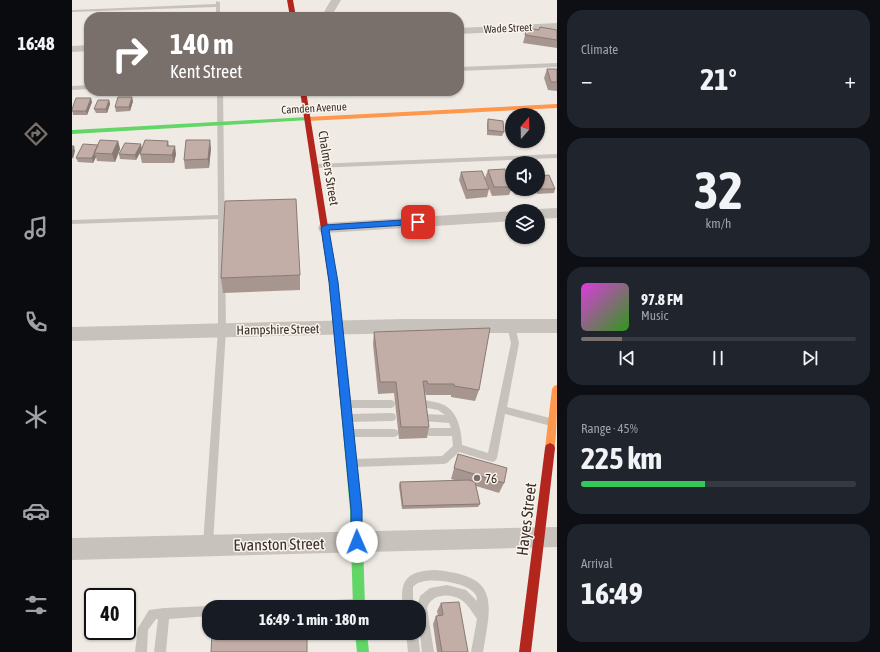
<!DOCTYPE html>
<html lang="en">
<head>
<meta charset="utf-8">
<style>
  body { margin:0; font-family:"Asap Condensed",sans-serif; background:#20242c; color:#f1f3f6; height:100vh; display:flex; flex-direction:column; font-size:15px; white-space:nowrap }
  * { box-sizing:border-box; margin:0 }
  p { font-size:13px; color:#9ea1a6 }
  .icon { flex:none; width:22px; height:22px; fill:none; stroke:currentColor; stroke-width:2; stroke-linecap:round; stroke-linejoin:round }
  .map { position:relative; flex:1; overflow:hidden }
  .side { display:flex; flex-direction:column; gap:10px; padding:10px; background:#0d0f14; width:323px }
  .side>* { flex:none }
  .guide { position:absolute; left:12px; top:12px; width:380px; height:84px; border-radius:16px; box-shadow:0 1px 3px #0004; background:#79706b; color:#fff; overflow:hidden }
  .needle { width:26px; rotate:20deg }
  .buttons { position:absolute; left:433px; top:108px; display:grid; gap:8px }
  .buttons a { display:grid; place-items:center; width:40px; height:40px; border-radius:50%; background:#171b24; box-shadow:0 1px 3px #0004; font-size:20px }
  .speed { position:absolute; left:12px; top:588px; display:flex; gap:8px; font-size:20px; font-weight:700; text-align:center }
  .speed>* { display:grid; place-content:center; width:52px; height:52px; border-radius:50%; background:#171b24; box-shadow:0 1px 3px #0004; line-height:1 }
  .speed .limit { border:2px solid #111; border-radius:6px; background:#fff; color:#111 }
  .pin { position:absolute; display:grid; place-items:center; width:34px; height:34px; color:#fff; margin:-17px; border-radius:8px; box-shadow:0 2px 6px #0006 }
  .me { position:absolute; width:44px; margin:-22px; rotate:359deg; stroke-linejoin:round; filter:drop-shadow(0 0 3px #0008) }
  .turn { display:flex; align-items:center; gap:14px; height:84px; padding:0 20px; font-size:18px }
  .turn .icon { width:52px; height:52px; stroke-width:2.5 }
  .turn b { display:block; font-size:28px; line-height:34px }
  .big { font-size:30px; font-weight:700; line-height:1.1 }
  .side .card { flex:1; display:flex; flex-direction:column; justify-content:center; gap:6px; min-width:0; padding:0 14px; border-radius:16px; background:#20242c }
  .side .dial { align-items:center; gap:0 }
  .dial b { font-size:52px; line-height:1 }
  .song { display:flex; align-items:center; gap:12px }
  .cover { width:48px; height:48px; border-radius:6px; background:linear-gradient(135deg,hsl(300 70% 55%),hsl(110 70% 35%)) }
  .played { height:4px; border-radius:2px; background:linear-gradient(90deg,#79706b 15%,#363941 15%) }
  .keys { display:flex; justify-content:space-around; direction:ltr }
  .heat { display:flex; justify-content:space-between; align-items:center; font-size:22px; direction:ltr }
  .charge { height:6px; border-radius:3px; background:linear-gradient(90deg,#34c759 45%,#363941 0) }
  .trip { position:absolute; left:130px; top:600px; width:224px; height:40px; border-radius:16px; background:#171b24; box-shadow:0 1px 3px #0004; font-weight:700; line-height:40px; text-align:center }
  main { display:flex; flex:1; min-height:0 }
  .tab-bar { display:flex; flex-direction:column; width:72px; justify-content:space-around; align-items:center; background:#090b0e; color:#9ea1a6 }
  .tab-bar .icon { width:28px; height:28px }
  .tab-bar .active { color:#79706b }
  .tab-bar b { font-size:18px; color:#f1f3f6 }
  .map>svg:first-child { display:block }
</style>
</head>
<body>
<main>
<nav class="tab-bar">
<b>16:48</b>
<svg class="icon active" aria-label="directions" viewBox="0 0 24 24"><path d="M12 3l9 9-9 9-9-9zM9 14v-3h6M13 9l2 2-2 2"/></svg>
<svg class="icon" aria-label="music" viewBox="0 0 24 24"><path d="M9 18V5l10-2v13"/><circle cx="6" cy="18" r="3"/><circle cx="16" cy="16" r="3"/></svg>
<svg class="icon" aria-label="phone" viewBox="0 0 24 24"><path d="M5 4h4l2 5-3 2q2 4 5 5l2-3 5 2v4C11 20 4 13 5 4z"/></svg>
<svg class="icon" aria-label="climate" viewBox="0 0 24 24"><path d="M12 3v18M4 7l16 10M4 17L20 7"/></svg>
<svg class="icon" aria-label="car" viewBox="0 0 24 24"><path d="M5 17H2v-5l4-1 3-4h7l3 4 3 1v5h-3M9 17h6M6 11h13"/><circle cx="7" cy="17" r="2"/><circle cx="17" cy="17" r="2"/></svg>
<svg class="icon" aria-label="filters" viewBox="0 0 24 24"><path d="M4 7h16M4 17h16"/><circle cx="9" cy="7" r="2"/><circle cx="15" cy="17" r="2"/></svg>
</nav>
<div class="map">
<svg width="485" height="652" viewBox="0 0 485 652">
  <rect width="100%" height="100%" fill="#efeae4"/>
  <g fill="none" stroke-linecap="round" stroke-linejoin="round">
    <path fill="#c8c2bc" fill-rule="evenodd" d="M144 1 148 2V17H144V7L0 12V10L144 4Z
      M485 63V67L387 71V67Z
      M17 85V89L0 90V86Z
      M145 91H151L154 330 141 544 140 547 136 549 132 547 131 544 146 330V219L0 224V220L146 215Z
      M485 154V158L243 168 240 166 243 164Z
      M439 323 442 324 443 326 447 343 435 407 482 419 483 422 482 425 479 426 433 414 425 458 423 461 420 462 387 452 375 463 372 464 282 467 279 466 277 463 279 460 282 459 370 456 381 446 380 436H358L355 435 353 432 355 429 358 428H379L377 423 350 421 349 418 350 415 353 414 373 415 366 410 350 407 349 404 350 401C354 400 358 401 362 402 385 405 389 427 390 445L416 453 439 343 435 326 436 324Z
      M274 400H319L322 401 323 404 322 407 319 408H274L271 407 270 404 271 401Z
      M320 413 323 414 324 417 323 420 320 421 277 422 274 421 273 418 274 415 277 414Z
      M279 429H322L325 430 327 433 325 436 322 437H279L276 436 274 433 276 430Z
      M363 570C427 576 420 600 411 652H399L405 619C400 612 396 604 388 599 377 593 359 594 355 608L362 652H350L347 626V607H345L348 596 358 588 375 585 394 590 405 601C405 596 403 593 399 590 389 582 350 575 341 587V607H331C327 579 336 571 363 570Z
      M282 599 286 600 287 604 286 607H222L223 603 227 602Z
      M137 606 140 607H137V616L97 619 94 652H82L86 619H84L76 630 75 652H63L66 628 77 610 92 608Z
      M334 633H346L348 652H336Z"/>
    <path fill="#c8c2bc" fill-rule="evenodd" d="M259 0H269L259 17H249Z
      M485 23V29L387 34V28Z
      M17 45V51L0 52V46Z
      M485 208V218L466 219V211H461L466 209Z
      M440 211V221L253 233 248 232 246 228 248 224 253 223Z
      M332 319H485V333H332L0 341V327Z
      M485 527V547L0 560V538Z"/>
    <path fill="#63d668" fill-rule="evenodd" d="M235 117 237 118V120L0 134V130Z
      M273 395 276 396 278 399 290 510 293 607H281L278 510 268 399 270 396Z
      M283 633H295L297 652H285Z"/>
    <path fill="#ff974d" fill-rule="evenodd" d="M485 104V108L235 121 232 119 235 117Z
      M485 385C485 402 485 437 482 451L478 453 474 451 473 448 480 389 482 386Z"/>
    <path fill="#b3261e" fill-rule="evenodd" d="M215 0H221L224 17H218Z
      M228 91H234L265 282 278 399 276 402 273 403 270 402 268 399 257 282Z
      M478 443 482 445 483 448 459 652H447L473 448 474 445Z"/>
  </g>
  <path fill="#a7968f" d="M455 28 467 30H485V48L451 43Z
    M475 69H485V91L476 90 472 78Z
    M37 100 38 104 35 113H24L22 109Z
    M61 101 58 111 44 112 43 107Z
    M20 102 15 115H1L0 109Z
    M416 119 432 132 430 136 415 135V124Z
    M46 141 48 149 43 162 25 161 24 157 21 163 6 162 4 158 26 145Z
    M96 141 97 146 104 154 102 163H70L68 154Z
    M139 148 137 168 113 169 112 160Z
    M70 149 64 160 48 159 47 154Z
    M416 170 440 187 437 195 420 196 413 178Z
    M389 172 417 189 415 197 394 199 387 180Z
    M466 176 483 189 482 193 465 194 464 189H466Z
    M439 177H440V186L438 181Z
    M441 189H461L460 194 443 195Z
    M228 275V290L151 293 149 278Z
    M302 332 407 390 403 401 379 397V395H354L353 392 357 427 355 438 327 439 322 393 306 394 301 344Z
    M386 454 432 483 427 493 404 486 408 504 406 507 330 509 327 486 328 482 385 481 379 479Z
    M369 603 396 652H365L361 624 364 616H366L365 611Z"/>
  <path fill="#887a74" d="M60 97 61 101 58 111 57 107Z
    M19 98 20 102 15 115 14 111Z
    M37 100 38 104 35 113 34 109Z
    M138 140 139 148 137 168 136 159Z
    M46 141 48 149 43 162 40 154Z
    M69 144 70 149 64 160 63 155Z
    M2 146 3 151 1 159 0 157V153Z
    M103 146 104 154 102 163 100 155Z
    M22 153 24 157 21 163 20 158Z"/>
  <path fill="#c2aea6" stroke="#887a74" d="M468 27 485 30V40L453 35 455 28 467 30Z
    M475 69H485V82H479Z
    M46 97H60L57 107H43Z
    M4 98H19L14 111H0V109Z
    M26 100H37L34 109H22Z
    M416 119 431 121 432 132 416 130Z
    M28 140 46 141 40 154 22 153Z
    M73 140 96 141 95 146H103L100 155 68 154Z
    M114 140H138L136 159 112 160Z
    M53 143 69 144 63 155 47 154Z
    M11 144 26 145 20 158H4Z
    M0 146H2L0 153Z
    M433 169 440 187H422L416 170Z
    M410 171 417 189 395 190 389 172Z
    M477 175 483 189H467L466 187V176Z
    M444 189H461L445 190Z
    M224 199 228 275 149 278 153 201Z
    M418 328 407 390 382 386V384H356L355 381H351L357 427H329L324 382H308L302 332Z
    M386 454 435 468 432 483 382 468Z
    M397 480 403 482 408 504 331 506 328 482Z
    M387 602 396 652H370L364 616 371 615 369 603Z
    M140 633H235V652H139Z"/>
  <path fill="#1a73e8" stroke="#114b97" d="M346 219 350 222 349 224 257 230 266 282 290 510V542L289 546 285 548 281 546 279 542V510L257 282 249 228 253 225Z"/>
  <circle fill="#79706b" stroke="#faf4ec" stroke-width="1.5" cx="405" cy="478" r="4"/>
  <g text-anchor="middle" stroke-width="3" stroke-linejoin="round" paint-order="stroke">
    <g font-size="11" fill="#392f2a" stroke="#faf4ec">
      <text transform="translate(436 28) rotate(-3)" y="4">Wade Street</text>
      <text transform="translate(242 108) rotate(-3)" y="4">Camden Avenue</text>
    </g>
    <g font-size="13" fill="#392f2a" stroke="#faf4ec">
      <text transform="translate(257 168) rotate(81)" y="5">Chalmers Street</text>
      <text transform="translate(206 329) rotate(-1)" y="5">Hampshire Street</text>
    </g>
    <g font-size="13" fill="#392f2a" stroke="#faf4ec" text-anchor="start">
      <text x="413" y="483">76</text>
    </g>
    <g font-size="16" fill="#392f2a" stroke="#faf4ec">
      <text transform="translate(454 519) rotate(-83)" y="6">Hayes Street</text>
      <text transform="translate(207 544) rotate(-1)" y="6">Evanston Street</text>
    </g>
  </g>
</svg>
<div class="buttons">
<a><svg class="needle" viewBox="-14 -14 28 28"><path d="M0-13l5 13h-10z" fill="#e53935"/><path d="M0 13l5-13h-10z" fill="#9ea1a6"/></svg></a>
<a><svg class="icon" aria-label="sound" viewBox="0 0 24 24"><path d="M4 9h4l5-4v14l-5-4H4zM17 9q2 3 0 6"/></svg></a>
<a><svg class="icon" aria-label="layers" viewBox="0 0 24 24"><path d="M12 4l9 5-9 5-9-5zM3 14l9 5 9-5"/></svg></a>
</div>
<div class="speed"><div class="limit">40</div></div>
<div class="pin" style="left:346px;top:222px;background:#d93025"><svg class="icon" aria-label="arrive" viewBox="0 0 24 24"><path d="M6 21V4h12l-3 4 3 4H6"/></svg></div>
<svg class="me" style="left:285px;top:542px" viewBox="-20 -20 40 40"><circle r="19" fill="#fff"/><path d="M0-13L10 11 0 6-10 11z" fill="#1a73e8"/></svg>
<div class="trip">16:49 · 1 min · 180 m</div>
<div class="guide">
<div class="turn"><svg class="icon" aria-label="right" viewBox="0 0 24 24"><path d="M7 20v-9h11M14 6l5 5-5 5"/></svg><div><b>140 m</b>Kent Street</div></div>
</div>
</div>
<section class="side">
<div class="card"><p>Climate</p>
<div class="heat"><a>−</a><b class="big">21°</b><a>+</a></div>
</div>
<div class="card dial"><b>32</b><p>km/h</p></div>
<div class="card">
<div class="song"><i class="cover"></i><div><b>97.8 FM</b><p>Music</p></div></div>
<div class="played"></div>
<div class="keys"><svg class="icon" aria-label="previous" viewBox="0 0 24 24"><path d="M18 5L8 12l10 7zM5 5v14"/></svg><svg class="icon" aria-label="pause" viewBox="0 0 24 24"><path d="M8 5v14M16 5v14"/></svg><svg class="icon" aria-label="next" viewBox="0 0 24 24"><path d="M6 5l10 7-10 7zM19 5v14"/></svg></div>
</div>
<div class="card"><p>Range · 45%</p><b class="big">225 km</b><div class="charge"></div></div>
<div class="card"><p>Arrival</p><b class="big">16:49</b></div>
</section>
</main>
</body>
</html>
